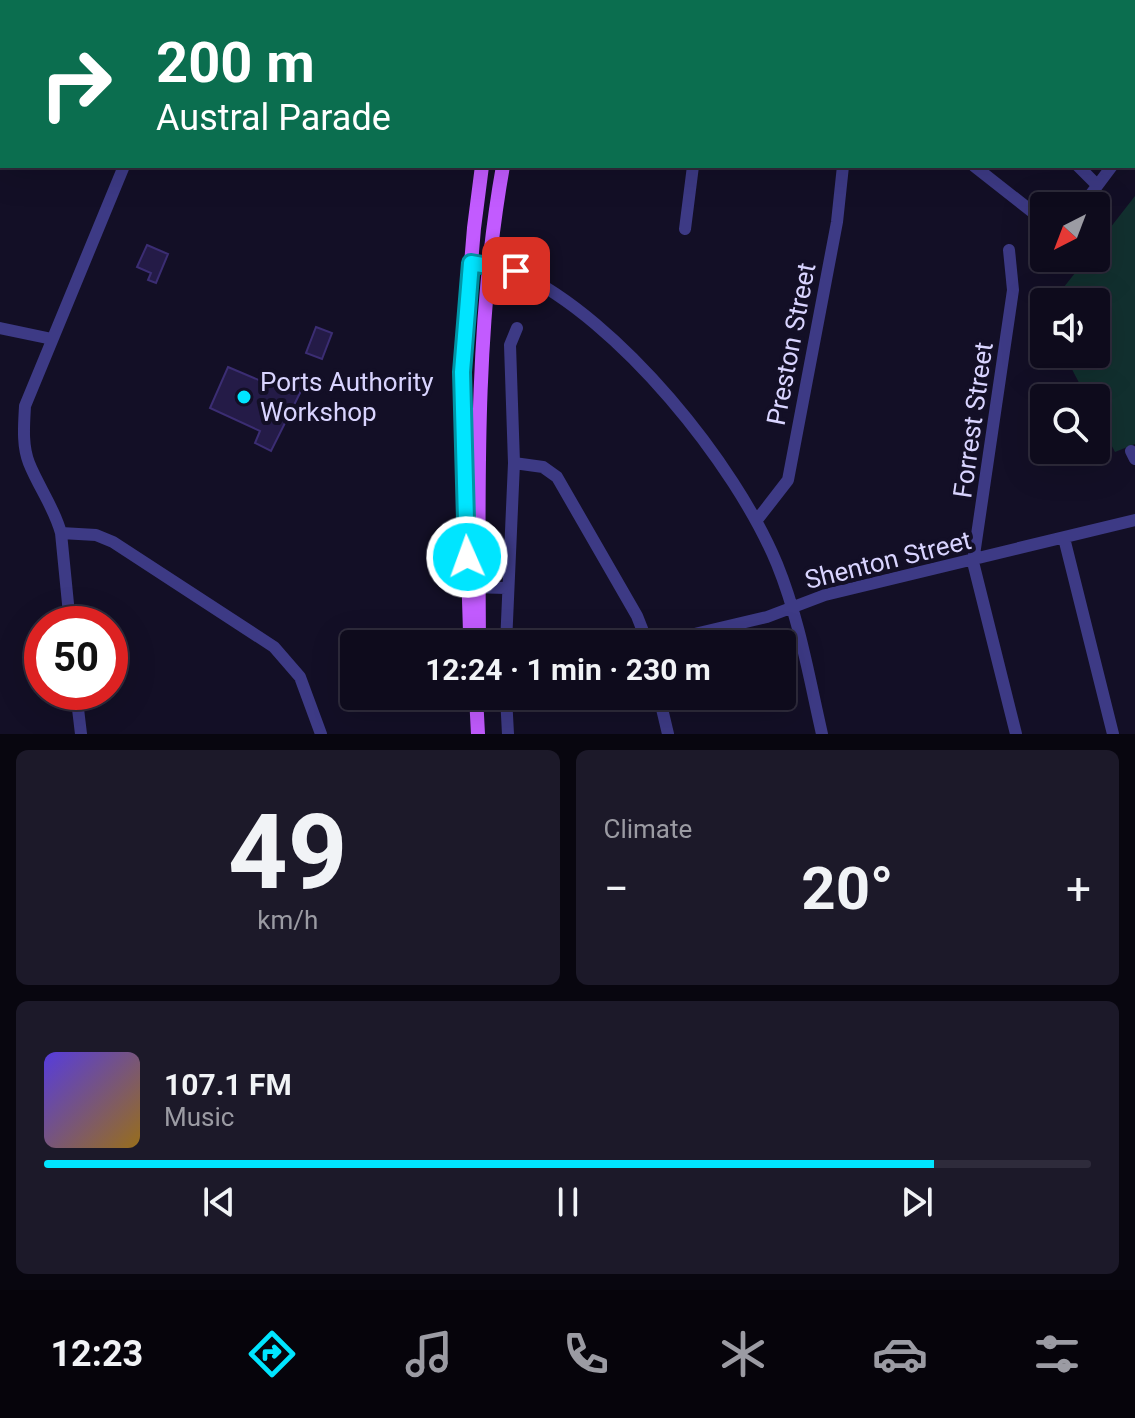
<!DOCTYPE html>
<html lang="en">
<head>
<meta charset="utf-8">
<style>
  body { margin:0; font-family:Roboto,sans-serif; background:#1c1929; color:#f1f3f6; height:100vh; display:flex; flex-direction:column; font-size:30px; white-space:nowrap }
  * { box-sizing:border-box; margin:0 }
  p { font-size:26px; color:#9b9ba3 }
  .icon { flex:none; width:44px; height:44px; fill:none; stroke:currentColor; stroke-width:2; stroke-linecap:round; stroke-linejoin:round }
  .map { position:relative; height:734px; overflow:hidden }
  .panel { display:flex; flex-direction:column; gap:16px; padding:16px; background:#08060f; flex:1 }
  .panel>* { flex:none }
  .top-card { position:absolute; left:0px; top:0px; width:1136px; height:168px; box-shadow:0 8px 32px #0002,0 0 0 2px #2e2b3b; background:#0b6e4f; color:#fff; overflow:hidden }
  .needle { width:52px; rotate:222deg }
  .fabs { position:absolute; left:1030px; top:192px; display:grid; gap:16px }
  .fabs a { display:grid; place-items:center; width:80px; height:80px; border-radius:8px; background:#0e0b1c; box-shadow:0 8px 32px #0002,0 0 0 2px #2e2b3b; font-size:40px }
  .speed { position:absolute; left:24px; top:606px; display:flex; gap:16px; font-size:40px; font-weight:700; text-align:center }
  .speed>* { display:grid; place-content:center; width:104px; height:104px; border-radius:50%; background:#0e0b1c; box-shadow:0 8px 32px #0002,0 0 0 2px #2e2b3b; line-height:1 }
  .speed .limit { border:12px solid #d22; background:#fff; color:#111 }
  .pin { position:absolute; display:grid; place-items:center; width:68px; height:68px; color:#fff; margin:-34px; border-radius:16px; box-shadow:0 4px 12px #0006 }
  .me { position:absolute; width:88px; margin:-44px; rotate:358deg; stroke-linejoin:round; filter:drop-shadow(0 0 6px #0008) }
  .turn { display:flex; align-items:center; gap:28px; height:168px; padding:0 24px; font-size:36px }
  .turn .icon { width:104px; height:104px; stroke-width:2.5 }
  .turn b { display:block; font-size:56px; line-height:68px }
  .big { font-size:60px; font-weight:700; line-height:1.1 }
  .panel .tile { flex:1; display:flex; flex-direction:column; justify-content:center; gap:12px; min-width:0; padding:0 28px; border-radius:12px; background:#1c1929 }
  .panel .dial { align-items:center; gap:0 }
  .dial b { font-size:104px; line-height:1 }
  .song { display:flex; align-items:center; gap:24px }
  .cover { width:96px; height:96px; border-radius:12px; background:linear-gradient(135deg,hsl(250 70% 55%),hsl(40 70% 35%)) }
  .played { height:8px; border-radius:4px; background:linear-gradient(90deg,#00e5ff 85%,#2e2b3b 85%) }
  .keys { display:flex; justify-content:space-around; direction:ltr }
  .heat { display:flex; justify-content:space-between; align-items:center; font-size:44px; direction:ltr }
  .panel .tiles { flex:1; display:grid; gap:16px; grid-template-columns:1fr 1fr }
  .tile:last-child { grid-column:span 2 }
  .trip { position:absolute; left:340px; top:630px; width:456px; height:80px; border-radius:8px; background:#0e0b1c; box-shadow:0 8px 32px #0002,0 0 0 2px #2e2b3b; font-weight:700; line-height:80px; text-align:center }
  .tab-bar { display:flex; height:128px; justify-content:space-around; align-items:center; background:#06040b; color:#9b9ba3 }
  .tab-bar .icon { width:56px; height:56px }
  .tab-bar .current { color:#00e5ff }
  .tab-bar b { font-size:36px; color:#f1f3f6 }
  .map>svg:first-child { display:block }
</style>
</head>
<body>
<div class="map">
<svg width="1135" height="734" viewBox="0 0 1135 734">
  <rect width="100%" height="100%" fill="#130f26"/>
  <path fill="#12302f" d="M1135 196V444L1115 452 1096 416V398H1087L1064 354H1096V302H1052L1087 258H1096V246Z"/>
  <path fill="#241b47" stroke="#3b2d73" stroke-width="2" d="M147 245 168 254 156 283 148 280 151 273 137 267Z
    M316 327 332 333 322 359 306 353Z
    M228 367 280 389 283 382 302 389 271 451 255 443 260 431 210 408Z"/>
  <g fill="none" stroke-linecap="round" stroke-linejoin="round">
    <path stroke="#3d3a85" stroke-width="12" d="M1110 0V2
      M568 2V0
      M866 2 867 0
      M996 2 997 0
      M1094 2V0
      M1134 32 1135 33
      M1134 122 1135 123
      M0 127 2 128
      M1134 140 1135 139
      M124 166 25 406C24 425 22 445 29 463 39 488 54 507 61 533L96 535 113 542 274 647 300 677 321 734
      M974 166 1044 221
      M1078 166 1097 185
      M1082 206 1112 166
      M685 229 693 166
      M1009 250 1013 290 973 562 1016 734
      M1073 258 1080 265
      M471 263C487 265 504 266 519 273 619 320 735 463 777 564 799 618 809 677 822 734
      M0 328 52 339
      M1131 451 1135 459
      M514 463 543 467 557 477 637 616 648 644
      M757 520 788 480 837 222 843 166
      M61 533 70 624
      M1064 538 1113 734
      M471 587 506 588
      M506 644 514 463 510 345 517 328
      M652 644 767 617 825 595 1135 520
      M76 692 81 734
      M506 696 508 734
      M659 696 668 734"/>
    <path stroke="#c25bff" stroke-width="14" d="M472 0 473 2
      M502 0 512 2
      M109 2 113 0
      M178 2 181 0
      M530 2V0
      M0 30H2
      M470 632 462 372 474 228 482 166
      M479 644C478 486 475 322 503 166
      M476 696 478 734"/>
  </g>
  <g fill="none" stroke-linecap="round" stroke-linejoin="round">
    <defs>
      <path id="route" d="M467 557 462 372 471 263 516 271"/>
    </defs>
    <use href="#route" stroke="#0095a6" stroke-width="20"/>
    <use href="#route" stroke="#00e5ff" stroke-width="14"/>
  </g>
  <circle fill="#00e5ff" stroke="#130f26" stroke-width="3" cx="244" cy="397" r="8"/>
  <g text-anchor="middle" stroke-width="8" stroke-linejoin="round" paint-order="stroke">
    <g font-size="26" fill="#d9d4ff" stroke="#130f26">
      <text transform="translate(791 344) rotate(-79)" y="9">Preston Street</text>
      <text transform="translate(973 420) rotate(-82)" y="9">Forrest Street</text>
      <text transform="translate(888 560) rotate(-14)" y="9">Shenton Street</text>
    </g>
    <g font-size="26" fill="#d9d4ff" stroke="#130f26" text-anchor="start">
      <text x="260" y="391">Ports Authority<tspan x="260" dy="30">Workshop</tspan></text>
    </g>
  </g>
</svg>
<div class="fabs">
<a><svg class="needle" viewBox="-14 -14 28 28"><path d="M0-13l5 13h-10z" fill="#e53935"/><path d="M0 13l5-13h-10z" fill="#9b9ba3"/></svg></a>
<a><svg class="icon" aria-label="sound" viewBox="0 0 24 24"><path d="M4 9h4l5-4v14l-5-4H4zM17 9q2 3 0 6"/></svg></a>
<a><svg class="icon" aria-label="search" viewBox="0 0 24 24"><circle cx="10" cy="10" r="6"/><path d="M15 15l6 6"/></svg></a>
</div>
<div class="speed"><div class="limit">50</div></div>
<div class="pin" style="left:516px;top:271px;background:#d93025"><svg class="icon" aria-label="arrive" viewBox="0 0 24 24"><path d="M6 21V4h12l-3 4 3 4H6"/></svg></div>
<svg class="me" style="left:467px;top:557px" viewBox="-20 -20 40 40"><circle r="17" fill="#00e5ff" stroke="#fff" stroke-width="3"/><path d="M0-11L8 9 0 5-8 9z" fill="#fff"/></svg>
<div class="trip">12:24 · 1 min · 230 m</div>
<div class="top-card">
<div class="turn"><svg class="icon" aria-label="right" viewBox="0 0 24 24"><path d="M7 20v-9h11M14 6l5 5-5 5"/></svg><div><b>200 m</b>Austral Parade</div></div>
</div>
</div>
<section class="panel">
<div class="tiles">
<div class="tile dial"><b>49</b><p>km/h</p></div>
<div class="tile"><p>Climate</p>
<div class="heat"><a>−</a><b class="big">20°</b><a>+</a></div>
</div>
<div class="tile">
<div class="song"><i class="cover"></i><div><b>107.1 FM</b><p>Music</p></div></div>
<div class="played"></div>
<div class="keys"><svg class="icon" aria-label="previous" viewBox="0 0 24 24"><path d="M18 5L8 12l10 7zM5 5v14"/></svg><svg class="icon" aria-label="pause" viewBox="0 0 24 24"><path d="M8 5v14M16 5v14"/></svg><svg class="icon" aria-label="next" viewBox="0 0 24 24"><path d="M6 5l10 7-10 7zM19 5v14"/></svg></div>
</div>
</div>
</section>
<nav class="tab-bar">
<b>12:23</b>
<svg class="icon current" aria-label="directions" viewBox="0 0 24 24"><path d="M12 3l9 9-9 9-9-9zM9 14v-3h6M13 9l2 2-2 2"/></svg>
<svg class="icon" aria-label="music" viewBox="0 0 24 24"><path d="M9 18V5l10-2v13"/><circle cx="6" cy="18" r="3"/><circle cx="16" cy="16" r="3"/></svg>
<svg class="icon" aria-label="phone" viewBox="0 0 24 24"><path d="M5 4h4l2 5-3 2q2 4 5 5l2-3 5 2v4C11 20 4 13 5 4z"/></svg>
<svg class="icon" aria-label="climate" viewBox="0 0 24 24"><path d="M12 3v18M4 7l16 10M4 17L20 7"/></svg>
<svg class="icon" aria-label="car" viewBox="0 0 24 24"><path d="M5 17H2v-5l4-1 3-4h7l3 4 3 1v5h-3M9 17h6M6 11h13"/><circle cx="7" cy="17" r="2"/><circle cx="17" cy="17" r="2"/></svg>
<svg class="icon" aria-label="filters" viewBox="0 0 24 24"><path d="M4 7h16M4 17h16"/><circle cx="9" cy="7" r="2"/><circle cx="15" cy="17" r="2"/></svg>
</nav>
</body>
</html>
